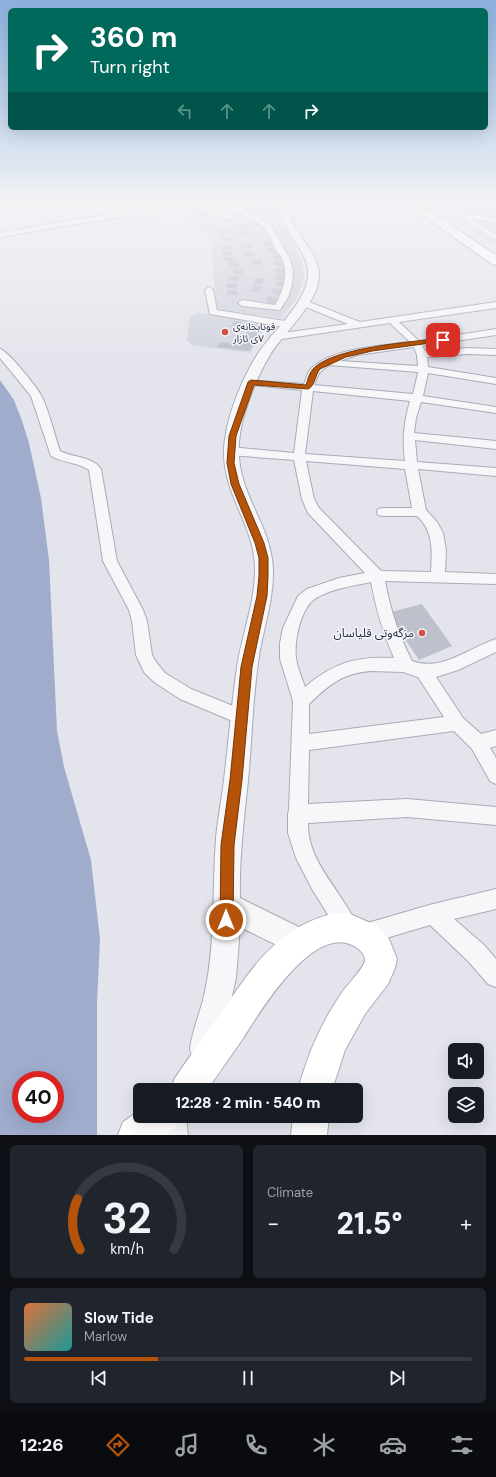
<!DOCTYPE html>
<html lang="en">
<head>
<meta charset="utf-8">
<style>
  body { margin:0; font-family:"DM Sans","Noto Sans Arabic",sans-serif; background:#20242c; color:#f1f3f6; height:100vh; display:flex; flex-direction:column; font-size:15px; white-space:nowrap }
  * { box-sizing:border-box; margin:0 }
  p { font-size:13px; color:#9ea1a6 }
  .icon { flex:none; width:22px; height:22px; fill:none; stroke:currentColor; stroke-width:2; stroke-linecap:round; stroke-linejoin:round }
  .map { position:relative; height:1135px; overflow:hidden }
  .panel { display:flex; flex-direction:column; gap:10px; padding:10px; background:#0d0f14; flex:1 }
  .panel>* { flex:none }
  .guide { position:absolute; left:8px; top:8px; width:480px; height:122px; border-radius:6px; box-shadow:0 4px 16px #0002; background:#00695c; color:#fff; overflow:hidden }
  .tools { position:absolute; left:448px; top:1043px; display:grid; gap:8px }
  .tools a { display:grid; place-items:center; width:36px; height:36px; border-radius:6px; background:#171b24; box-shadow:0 4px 16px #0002; font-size:20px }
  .speed { position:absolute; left:12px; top:1071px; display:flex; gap:8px; font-size:20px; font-weight:700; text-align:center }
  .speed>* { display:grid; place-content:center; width:52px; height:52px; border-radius:50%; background:#171b24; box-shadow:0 4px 16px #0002; line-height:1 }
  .speed .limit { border:6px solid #d22; background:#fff; color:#111 }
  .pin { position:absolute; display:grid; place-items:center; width:34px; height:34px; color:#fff; margin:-17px; border-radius:8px; box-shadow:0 2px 6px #0006 }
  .me { position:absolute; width:44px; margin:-22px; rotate:0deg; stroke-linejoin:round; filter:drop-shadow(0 0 3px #0008) }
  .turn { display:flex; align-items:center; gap:14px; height:84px; padding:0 16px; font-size:18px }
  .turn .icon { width:52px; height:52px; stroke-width:2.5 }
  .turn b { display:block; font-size:28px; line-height:34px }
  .lanes { display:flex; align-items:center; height:38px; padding:0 16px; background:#0003; justify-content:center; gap:20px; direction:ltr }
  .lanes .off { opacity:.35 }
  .big { font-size:30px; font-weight:800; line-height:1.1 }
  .panel .tile { flex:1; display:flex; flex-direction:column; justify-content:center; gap:6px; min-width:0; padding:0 14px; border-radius:6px; background:#20242c }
  .panel .dial { align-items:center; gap:0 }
  .dial svg { height:104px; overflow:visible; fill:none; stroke:#363941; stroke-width:7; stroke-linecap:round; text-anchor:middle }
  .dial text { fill:#f1f3f6; stroke:none }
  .song { display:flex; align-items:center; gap:12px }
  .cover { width:48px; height:48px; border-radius:6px; background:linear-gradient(135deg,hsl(20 70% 55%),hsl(180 70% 35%)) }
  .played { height:4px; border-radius:2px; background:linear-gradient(90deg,#b45309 30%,#363941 30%) }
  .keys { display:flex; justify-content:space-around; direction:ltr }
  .heat { display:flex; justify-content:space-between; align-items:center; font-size:22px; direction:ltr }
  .panel .tiles { flex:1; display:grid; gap:10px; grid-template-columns:1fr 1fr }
  .tile:last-child { grid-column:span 2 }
  .trip { position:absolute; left:133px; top:1083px; width:230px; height:40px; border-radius:6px; background:#171b24; box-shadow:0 4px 16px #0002; font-weight:800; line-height:40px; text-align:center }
  .tabs { display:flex; height:64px; justify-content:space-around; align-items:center; background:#090b0e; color:#9ea1a6 }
  .tabs .icon { width:28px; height:28px }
  .tabs .on { color:#b45309 }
  .tabs b { font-size:18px; color:#f1f3f6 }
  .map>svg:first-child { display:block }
</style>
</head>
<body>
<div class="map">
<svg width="496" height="1135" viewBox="0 0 496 1135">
  <rect width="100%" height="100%" fill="#e4e5ec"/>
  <path fill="#d2d4de" d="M177 202H191L219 211 250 202 274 203 279 222 289 234 302 262 304 277 297 298 281 318 216 309 211 241 198 223 185 212Z
    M430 202H496V246Z
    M199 313 267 324 250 353 193 345 187 341 190 316Z"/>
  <path fill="#9faccc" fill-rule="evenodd" d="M0 380 14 400 22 421 29 443 41 498 49 560 57 731 64 767 91 860 100 939 97 1003V1135H0ZM21 1080H55V1114H21Z"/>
  <path fill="#bec0cc" d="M243 224 246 228 239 229 235 225Z
    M219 229H228L230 233H220Z
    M240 231H248L250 235 242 236Z
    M221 237H231L232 241 222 240Z
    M263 242H273L274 247 264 246Z
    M241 244H250L252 248 243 249Z
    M222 245H232L233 249H223Z
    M267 248 277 249V253L267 252Z
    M222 251H231L233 256 223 255Z
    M244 252H253L255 256 246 257Z
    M273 255 282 256V260L272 259Z
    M224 257H234L236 262 226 261Z
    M252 259H261L262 264 253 265Z
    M275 261 285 262 284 267 274 265Z
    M229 262 239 263V268L229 266Z
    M276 268 286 269 285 274 275 272Z
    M233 269 243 270 242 275 232 273Z
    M277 274 287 275 286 281 276 279Z
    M229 276H239L238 282 228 280Z
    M255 278 264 279 263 284H254Z
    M276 281 286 282 285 287 275 285Z
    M227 283 238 284 237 289 226 287Z
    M255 285 260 286 263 287 258 292 249 291Z
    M273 288 279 289 283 290 280 295 273 294 274 293 271 292Z
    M227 290 238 291 237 296 227 294Z
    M268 296 274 297 278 298 275 304 268 303 269 301 265 300Z
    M234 321 264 326 249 351 217 347 221 342 239 344 248 330 230 327Z
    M422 604 452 646 419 660 392 619 391 612Z"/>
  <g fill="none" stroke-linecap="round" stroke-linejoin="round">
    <defs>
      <path id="service" d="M491 202 496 206
        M439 213 496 220
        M464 217 496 237"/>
      <path id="minor" d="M167 202H173L170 211C161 219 143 214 131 216 87 221 44 230 0 237V233C53 224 107 211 160 211L164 210Z
        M193 202C205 202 215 213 227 214 230 199 272 201 283 203L284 204 281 206H249L242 208 271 225 290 259 293 272 292 285 288 297 280 310 242 306 238 303 242 300 275 305C283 292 289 273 282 258 280 254 276 252 275 248 271 241 271 234 265 229 257 221 246 216 236 211L234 218C220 221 202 212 193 202Z
        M430 202H437L431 208H427L426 207Z
        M209 287 213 290 217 310 285 321 290 324 285 327 210 314 205 290Z
        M304 300 360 322 496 302V308L399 322 419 341 496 329V335L422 346 425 351 468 348 496 349V355L468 354 427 357 428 367 496 378V384L428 373 423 396 496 407V413L421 402 416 418 414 433 496 441V449L415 440 417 462 496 468V476L418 469 426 510 437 522 443 533 446 550 445 572 496 574V584L385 581C391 612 398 633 412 661 442 672 468 648 496 639V652L458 670 436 677 463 718 481 734 496 730V746L490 748 496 758V784L490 781 472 749 454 731 309 750 308 804 407 799 496 807V825L407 817 308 823C307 863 343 891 357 926L433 904 496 889V909L454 919 484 945 496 959V987L488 984 468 961 430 925 363 945 355 942 353 935 347 938 340 934 312 889 296 858 288 833V814L289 810 293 701 280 659V643L283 628 298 596 307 589 339 578 365 573 308 513 302 499 294 460 230 455 226 454 224 451 226 448 230 447 294 453 302 390 251 385 247 384 246 382 247 380 304 384C306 380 307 373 310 370 330 348 381 346 410 342L390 323 275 340 272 339 270 337 272 335 275 334 348 324 301 305 300 303 301 301ZM414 347 417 355 418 366 340 361 357 355ZM329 365 418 372V373L413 394 314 385 319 373ZM313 391 410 401C404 422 402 439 405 461L305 454ZM306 461 405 469 412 508H383L378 509 377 512 378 515 383 516H417C434 531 432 551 431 572L381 571 319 508 314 499ZM371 582C376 610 383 632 394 658 357 656 334 662 305 687 302 678 297 667 296 658 294 640 301 605 318 597 334 588 353 586 371 582ZM371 671 403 672 418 677 444 717 309 734V704C329 685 342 673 371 671Z
        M0 349C8 351 36 386 41 395 48 408 55 436 60 451 73 458 92 456 101 469L117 561 143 610 147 621 152 655 156 662 165 673 191 689 248 712 250 717 248 722 242 725 180 699 154 682 144 672 136 655 132 621 129 610 103 561 89 470C78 462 63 463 51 456L31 396 0 358Z
        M162 1116H186L188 1135H162Z"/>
      <path id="tertiary" d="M278 202H286C288 230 319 249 319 275 319 303 284 332 270 355 256 378 241 416 239 442 235 493 271 522 273 569 274 601 262 632 258 663 253 698 252 734 249 770 245 813 239 855 240 898L311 933 315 943 311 953 301 957 240 927 236 978 220 1050 216 1061 205 1065 194 1061C193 1057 190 1052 190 1048 192 1033 199 1015 203 1000 210 972 212 944 213 915 214 889 214 863 216 838 218 815 223 793 225 771 229 736 232 701 237 667 242 634 255 603 255 569 255 522 217 490 225 439 229 411 242 379 257 355 272 332 306 303 308 276 310 250 279 230 278 202Z"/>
      <path id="secondary" d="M336 913H348L377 926 389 939 397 959 395 968 388 984 365 1014 345 1050 332 1090H298C307 1056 321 1023 341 994 346 986 365 967 365 960 365 953 357 947 352 945 311 926 259 1013 242 1040 230 1057 219 1073 207 1090H170L175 1078C189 1057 204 1037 219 1016 251 969 277 926 336 913Z
        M140 1110V1116H180L175 1129 166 1135H118L123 1122Z
        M293 1116H329L327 1135H291Z"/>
      <path id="primary" d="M404 202H416L496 255V265L492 264Z"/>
    </defs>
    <use href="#service" stroke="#a9abb7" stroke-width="5"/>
    <use href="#minor" stroke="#a9abb7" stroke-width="2"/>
    <use href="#tertiary" stroke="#a9abb7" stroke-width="2"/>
    <use href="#secondary" stroke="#a9abb7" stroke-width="2"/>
    <use href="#primary" stroke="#a3a7b8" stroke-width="2"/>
    <use href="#service" stroke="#f7f7fa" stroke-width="4"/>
    <use href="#minor" fill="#f7f7fa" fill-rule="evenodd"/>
    <use href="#tertiary" fill="#f7f7fa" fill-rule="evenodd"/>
    <use href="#secondary" fill="#fff" fill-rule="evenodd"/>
    <use href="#primary" fill="#fff" fill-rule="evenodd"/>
  </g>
  <linearGradient id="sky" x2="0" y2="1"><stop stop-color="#8bb1dd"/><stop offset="0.56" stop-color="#f3f3f6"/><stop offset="1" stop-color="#f3f3f6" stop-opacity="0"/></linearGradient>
  <rect width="496" height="361" fill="url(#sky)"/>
  <path fill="#b45309" stroke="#753606" d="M443 338 446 340 445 341 372 351 346 357 320 369C315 375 315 386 308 389L254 385 236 436 234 463 239 484 264 543 268 558V576L267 596 252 667 242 780 234 845 233 920 231 925 226 927 222 925 220 920 221 845 230 780 241 667 257 596 259 576V558L255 543 231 484 227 463 229 436 248 382 251 380 306 385C308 379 309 373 314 368 336 347 412 342 443 338Z"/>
  <g fill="#d14f49" stroke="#f4f5f9" stroke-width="1.5">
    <circle cx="225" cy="332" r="4"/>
    <circle cx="422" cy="633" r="4"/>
  </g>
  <g text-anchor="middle" stroke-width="3" stroke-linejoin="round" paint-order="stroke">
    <g font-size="10" fill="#2b2f45" stroke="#f4f5f9" text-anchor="start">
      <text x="233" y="330">قوتابخانەی<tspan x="233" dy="12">٧ی ئازار</tspan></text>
    </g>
    <g font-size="12" fill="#2b2f45" stroke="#f4f5f9" text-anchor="end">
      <text x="414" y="637">مزگەوتی قلیاسان</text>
    </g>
  </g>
</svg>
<div class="tools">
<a><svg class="icon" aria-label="sound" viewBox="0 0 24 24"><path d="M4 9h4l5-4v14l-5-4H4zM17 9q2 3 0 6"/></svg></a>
<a><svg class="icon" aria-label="layers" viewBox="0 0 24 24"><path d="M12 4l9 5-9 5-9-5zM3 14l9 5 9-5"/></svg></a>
</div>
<div class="speed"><div class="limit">40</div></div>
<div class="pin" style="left:443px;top:340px;background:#d93025"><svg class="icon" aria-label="arrive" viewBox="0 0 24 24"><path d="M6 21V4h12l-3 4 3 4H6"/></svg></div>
<svg class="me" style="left:226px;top:920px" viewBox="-20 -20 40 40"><circle r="17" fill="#b45309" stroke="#fff" stroke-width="3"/><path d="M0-11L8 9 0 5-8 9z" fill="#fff"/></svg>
<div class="trip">12:28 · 2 min · 540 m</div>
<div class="guide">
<div class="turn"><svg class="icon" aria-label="right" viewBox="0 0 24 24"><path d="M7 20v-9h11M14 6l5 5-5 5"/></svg><div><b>360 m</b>Turn right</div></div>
<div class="lanes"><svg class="icon off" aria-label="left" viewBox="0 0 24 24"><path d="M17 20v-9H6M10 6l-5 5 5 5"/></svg><svg class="icon off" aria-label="ahead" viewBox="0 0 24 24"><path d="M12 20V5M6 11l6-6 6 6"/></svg><svg class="icon off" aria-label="ahead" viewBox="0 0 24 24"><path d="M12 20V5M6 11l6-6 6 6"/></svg><svg class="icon" aria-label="right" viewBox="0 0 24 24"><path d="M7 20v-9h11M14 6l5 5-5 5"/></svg></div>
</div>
</div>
<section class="panel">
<div class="tiles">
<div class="tile dial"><svg viewBox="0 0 100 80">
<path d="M14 69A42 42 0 1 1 86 69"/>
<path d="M14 69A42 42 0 0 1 12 30" stroke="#b45309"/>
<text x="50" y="56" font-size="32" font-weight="700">32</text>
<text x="50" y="72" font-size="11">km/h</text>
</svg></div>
<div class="tile"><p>Climate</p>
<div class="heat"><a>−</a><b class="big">21.5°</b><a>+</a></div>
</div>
<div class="tile">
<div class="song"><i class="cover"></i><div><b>Slow Tide</b><p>Marlow</p></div></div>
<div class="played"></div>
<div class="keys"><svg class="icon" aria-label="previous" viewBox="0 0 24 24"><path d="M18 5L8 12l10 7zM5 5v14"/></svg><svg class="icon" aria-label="pause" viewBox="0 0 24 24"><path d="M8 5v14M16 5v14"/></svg><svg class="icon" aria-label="next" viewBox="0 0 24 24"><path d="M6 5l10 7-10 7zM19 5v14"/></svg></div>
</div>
</div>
</section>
<nav class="tabs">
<b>12:26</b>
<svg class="icon on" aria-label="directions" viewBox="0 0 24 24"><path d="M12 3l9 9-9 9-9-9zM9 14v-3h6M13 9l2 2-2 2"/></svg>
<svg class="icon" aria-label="music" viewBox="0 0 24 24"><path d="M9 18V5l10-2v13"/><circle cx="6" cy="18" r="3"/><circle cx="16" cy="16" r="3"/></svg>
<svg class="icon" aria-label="phone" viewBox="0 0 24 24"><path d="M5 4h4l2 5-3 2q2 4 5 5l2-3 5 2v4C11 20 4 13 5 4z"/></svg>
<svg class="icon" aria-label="climate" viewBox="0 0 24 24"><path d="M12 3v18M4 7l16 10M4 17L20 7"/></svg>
<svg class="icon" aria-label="car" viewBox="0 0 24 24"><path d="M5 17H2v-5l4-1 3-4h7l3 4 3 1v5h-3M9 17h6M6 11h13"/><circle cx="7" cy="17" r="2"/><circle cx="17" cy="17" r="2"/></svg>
<svg class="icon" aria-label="filters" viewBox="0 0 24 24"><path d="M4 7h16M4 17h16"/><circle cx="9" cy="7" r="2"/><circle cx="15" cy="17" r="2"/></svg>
</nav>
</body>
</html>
